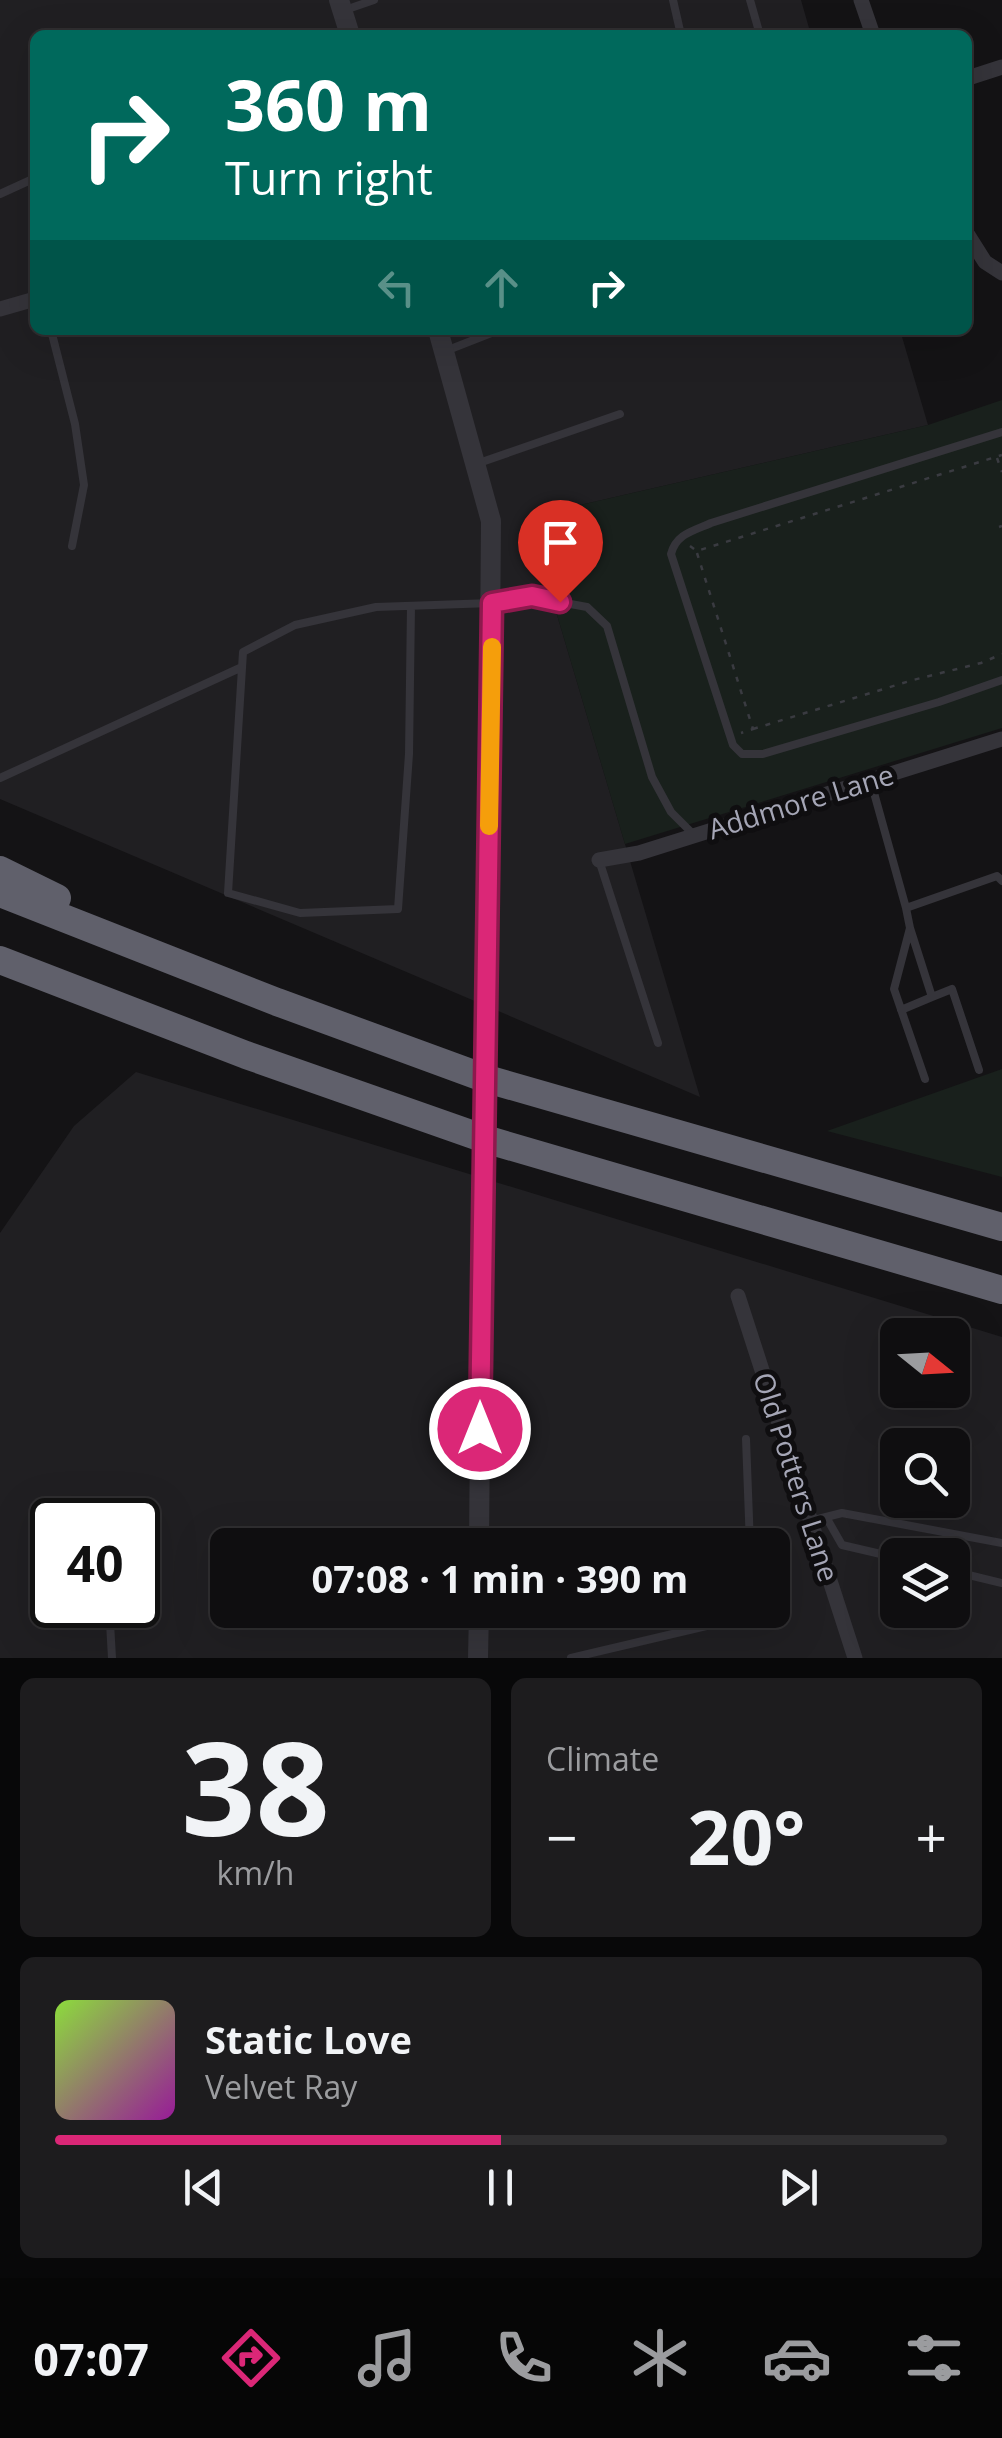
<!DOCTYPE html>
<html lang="en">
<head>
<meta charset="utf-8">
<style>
  body { margin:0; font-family:"Open Sans",sans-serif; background:#1d1c1e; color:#f1f3f6; height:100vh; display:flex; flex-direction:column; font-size:38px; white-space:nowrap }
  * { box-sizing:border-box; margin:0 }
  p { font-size:32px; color:#9b9c9f }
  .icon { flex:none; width:55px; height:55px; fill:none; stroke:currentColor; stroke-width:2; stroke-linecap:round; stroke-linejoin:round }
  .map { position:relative; height:1658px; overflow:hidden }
  .side { display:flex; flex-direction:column; gap:20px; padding:20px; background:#080809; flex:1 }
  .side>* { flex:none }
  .guide { position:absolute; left:30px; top:30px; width:942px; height:305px; border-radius:15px; box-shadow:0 10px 40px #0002,0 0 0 2px #2f2e30; background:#00695c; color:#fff; overflow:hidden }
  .needle { width:65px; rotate:108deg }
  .buttons { position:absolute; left:880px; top:1318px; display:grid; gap:20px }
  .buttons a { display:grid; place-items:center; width:90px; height:90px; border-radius:15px; background:#0f0e10; box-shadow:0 10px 40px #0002,0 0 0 2px #2f2e30; font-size:50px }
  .speed { position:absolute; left:30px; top:1498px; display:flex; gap:20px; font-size:50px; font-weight:700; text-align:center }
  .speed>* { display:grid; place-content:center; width:130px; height:130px; border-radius:50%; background:#0f0e10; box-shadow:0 10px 40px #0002,0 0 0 2px #2f2e30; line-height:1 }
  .speed .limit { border:5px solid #111; border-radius:15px; background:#fff; color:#111 }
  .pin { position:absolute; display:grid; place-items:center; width:85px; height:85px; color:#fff; margin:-102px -42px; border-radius:50% 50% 50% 0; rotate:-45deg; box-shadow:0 0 10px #0007 }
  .pin .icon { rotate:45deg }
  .me { position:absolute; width:110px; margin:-55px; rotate:0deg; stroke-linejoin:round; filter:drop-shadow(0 0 8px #0008) }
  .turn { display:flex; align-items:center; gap:35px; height:210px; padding:0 30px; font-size:45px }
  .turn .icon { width:130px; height:130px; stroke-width:2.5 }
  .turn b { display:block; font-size:70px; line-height:85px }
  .lanes { display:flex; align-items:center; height:95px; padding:0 30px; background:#0003; justify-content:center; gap:50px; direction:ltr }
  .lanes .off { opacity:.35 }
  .big { font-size:75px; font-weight:700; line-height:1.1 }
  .side .widget { flex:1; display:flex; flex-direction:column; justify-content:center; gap:15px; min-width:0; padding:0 35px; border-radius:15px; background:#1d1c1e }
  .side .dial { align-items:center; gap:0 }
  .dial b { font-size:130px; line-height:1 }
  .song { display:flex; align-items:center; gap:30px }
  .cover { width:120px; height:120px; border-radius:15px; background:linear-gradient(135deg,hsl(90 70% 55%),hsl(300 70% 35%)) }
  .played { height:10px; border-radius:5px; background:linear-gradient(90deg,#db2777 50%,#2f2e30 50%) }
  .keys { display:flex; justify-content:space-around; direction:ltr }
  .heat { display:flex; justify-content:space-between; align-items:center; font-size:55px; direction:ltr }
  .side .tiles { flex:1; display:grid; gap:20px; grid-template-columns:1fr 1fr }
  .widget:last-child { grid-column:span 2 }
  .trip { position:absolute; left:210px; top:1528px; width:580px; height:100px; border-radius:15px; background:#0f0e10; box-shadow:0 10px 40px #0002,0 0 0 2px #2f2e30; font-weight:700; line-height:100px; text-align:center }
  .tabs { display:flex; height:160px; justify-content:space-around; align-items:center; background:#060606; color:#9b9c9f }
  .tabs .icon { width:70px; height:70px }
  .tabs .current { color:#db2777 }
  .tabs b { font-size:45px; color:#f1f3f6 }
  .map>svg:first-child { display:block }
</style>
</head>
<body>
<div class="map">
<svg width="1002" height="1658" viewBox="0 0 1002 1658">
  <rect width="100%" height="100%" fill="#141315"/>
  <path fill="#201f22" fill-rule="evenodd" d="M0 0H801L811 35H35V330H900L928 425 528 517 700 1097 0 799Z
    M136 1072 1002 1337V1658H0V1233L74 1126ZM898 1335H952V1390H898ZM898 1445H952V1500H898ZM52 1520H138V1605H52ZM228 1545H772V1610H228ZM898 1555H952V1610H898Z"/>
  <path fill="#19201c" d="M1002 400V728L625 844 528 517 928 425Z
    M1002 1069V1177L827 1131Z"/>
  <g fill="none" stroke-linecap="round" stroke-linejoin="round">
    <path stroke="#3a3b41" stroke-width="2.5" stroke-dasharray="5 8" stroke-linecap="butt" d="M997 458 1002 472
      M999 527 1002 526
      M690 546 697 551 1002 455
      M697 553 753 729 741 733
      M753 729 913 680 981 663 1002 654"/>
    <path stroke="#35343a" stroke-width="8" d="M673 0 681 35
      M750 0 760 35
      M345 10 374 0
      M0 194 35 178
      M51 330 75 424 84 485 72 546
      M448 350 499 330
      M1002 432 711 523C693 531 676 534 671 554L733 745 742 754H763L939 702 1002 680
      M476 464 620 414
      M411 606 409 754 398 909 300 913 228 893 243 652 295 625 376 607 492 603 532 597 587 607 607 626 652 777 671 812 693 834
      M0 778 242 667
      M871 782 906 908 997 876 1002 881
      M599 860 658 1043
      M906 908 910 928 894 989 925 1079
      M910 928 932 997 952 989 979 1070
      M901 1010 932 997
      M746 1439 750 1545
      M826 1517 842 1545 898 1558
      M810 1521 842 1513 1002 1543
      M952 1571 1002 1583
      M109 1605 112 1658
      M571 1658 753 1615V1610"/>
    <path stroke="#35343a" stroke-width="15" d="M861 0 873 35
      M968 78 1002 67
      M968 235 985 262 1002 273
      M0 309 35 299
      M599 860 639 853 1002 739
      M738 1296 855 1658"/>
    <path stroke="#35343a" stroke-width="20" d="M339 0 350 35
      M438 330 491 521 487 1016
      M479 1545 482 1197
      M478 1658 479 1610"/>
    <path stroke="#60606b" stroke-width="28" d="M0 870 57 898
      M0 893 277 1002 487 1079 1002 1227
      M0 960 246 1055 485 1139 1002 1290"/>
    <path stroke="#35343a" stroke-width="20" d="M482 1197 487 1016"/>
  </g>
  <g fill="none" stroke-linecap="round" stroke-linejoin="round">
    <defs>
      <path id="route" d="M480 1429 492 603 532 596 560 602"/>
    </defs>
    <use href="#route" stroke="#8e194d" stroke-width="25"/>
    <use href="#route" stroke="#db2777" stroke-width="18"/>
    <path stroke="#f59e0b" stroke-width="18" d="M489 826 492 647"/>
  </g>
  <g text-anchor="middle" stroke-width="10" stroke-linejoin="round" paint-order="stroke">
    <g font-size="28" fill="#a5a6b6" stroke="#0f0e10">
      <text transform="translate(801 802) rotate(-17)" y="10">Addmore Lane</text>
      <text transform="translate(796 1477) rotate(72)" y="10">Old Potters Lane</text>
    </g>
  </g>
</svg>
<div class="buttons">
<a><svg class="needle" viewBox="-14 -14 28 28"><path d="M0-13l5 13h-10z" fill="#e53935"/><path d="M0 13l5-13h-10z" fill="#9b9c9f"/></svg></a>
<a><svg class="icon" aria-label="search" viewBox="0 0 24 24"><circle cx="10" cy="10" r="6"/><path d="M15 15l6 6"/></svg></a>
<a><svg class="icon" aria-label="layers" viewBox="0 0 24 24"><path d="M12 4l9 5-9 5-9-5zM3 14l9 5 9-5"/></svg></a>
</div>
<div class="speed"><div class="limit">40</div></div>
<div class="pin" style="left:560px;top:602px;background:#d93025"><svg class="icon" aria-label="arrive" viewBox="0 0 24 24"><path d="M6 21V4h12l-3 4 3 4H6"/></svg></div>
<svg class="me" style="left:480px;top:1429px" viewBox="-20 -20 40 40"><circle r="17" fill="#db2777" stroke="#fff" stroke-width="3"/><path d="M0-11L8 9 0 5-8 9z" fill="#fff"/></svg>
<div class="trip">07:08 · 1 min · 390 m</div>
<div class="guide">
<div class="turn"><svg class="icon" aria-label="right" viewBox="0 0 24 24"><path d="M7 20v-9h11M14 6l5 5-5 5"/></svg><div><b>360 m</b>Turn right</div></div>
<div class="lanes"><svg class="icon off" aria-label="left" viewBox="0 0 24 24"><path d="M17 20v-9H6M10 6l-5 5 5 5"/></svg><svg class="icon off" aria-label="ahead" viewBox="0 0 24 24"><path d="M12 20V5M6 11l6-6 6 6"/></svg><svg class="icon" aria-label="right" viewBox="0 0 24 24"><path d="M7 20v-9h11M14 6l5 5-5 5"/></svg></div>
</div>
</div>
<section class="side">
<div class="tiles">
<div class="widget dial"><b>38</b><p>km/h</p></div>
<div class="widget"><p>Climate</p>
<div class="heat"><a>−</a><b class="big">20°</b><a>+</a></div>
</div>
<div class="widget">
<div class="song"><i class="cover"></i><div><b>Static Love</b><p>Velvet Ray</p></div></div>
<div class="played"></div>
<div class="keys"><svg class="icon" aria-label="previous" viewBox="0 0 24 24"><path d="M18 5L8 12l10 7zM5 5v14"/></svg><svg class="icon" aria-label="pause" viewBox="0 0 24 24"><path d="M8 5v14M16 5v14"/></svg><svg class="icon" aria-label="next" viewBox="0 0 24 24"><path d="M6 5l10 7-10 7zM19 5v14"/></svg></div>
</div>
</div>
</section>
<nav class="tabs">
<b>07:07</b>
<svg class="icon current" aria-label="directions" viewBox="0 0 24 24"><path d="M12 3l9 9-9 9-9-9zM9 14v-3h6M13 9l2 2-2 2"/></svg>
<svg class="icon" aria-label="music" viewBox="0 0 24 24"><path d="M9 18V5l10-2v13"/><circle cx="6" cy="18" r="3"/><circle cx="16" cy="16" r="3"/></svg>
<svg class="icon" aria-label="phone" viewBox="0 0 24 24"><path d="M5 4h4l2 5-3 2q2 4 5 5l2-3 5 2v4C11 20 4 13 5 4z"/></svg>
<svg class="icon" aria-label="climate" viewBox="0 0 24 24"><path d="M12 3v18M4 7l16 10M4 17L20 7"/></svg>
<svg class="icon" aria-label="car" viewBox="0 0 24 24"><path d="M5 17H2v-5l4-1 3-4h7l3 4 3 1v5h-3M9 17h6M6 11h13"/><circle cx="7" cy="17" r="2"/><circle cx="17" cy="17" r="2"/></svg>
<svg class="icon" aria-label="filters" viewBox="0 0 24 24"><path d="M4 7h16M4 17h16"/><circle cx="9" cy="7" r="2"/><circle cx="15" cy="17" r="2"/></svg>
</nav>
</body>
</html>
